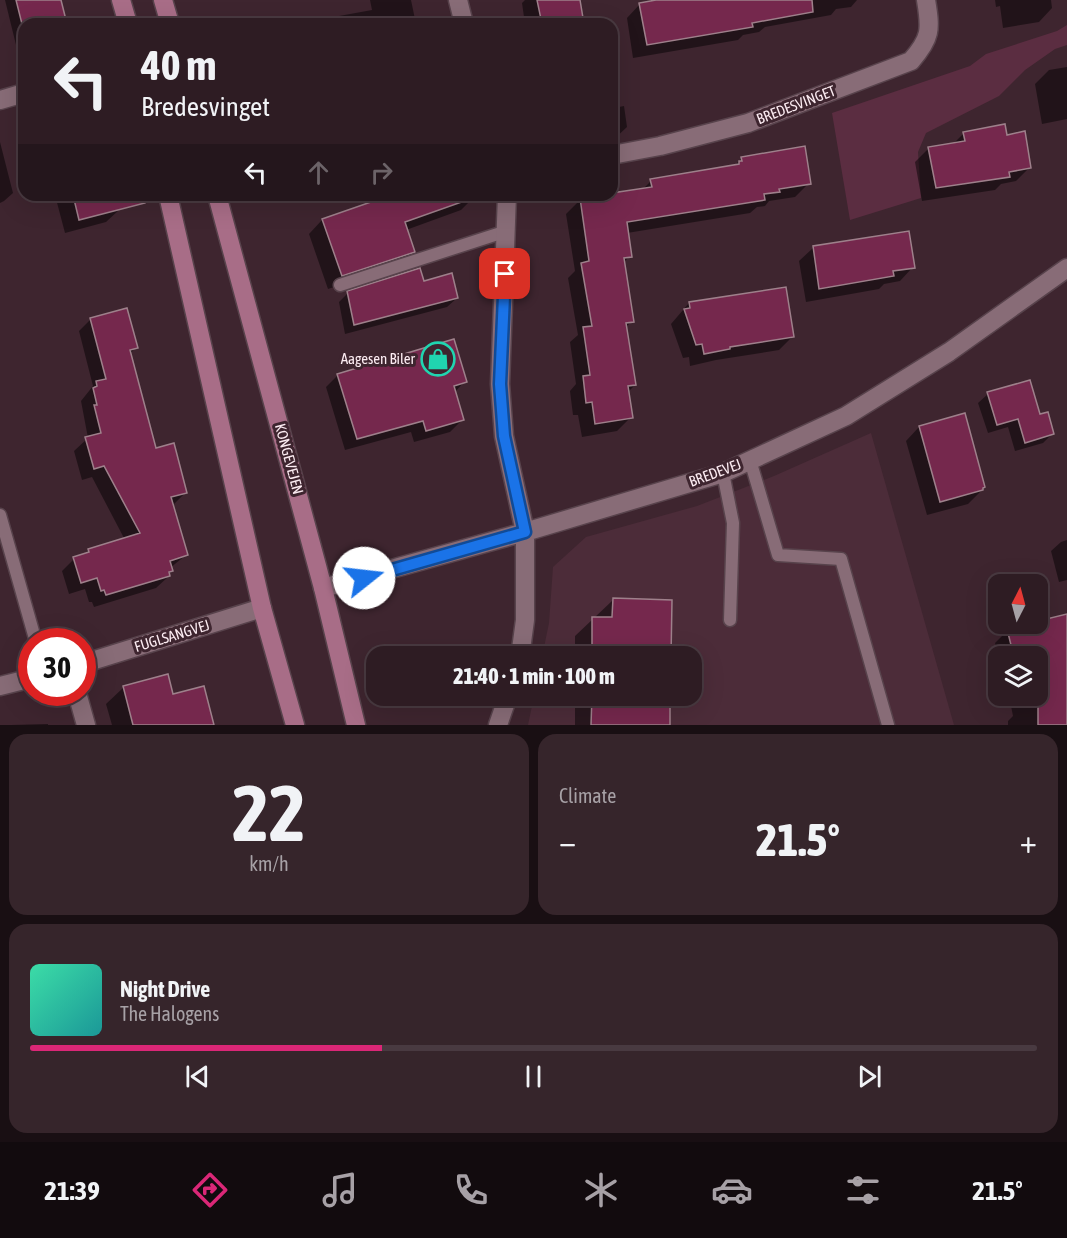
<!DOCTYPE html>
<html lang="en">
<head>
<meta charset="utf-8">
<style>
  body { margin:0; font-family:"Asap Condensed",sans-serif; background:#36252b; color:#f1f3f6; height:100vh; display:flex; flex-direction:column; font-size:22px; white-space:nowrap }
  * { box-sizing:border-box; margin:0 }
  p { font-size:20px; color:#a7a1a6 }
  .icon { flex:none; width:33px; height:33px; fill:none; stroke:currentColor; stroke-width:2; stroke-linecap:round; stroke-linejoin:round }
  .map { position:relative; height:725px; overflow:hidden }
  .drawer { display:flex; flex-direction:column; gap:9px; padding:9px; background:#190f13; flex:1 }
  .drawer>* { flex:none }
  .guide { position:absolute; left:18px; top:18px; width:600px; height:183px; border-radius:18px; box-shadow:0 6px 24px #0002,0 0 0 2px #493a41; background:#2e1c23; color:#f1f3f6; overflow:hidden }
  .needle { width:39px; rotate:6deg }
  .buttons { position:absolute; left:988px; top:574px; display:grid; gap:12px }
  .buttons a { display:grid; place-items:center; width:60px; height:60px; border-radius:12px; background:#2e1c23; box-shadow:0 6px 24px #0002,0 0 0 2px #493a41; font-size:30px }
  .speed { position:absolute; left:18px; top:628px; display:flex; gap:12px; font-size:30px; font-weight:700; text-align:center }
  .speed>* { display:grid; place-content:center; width:78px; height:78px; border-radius:50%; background:#2e1c23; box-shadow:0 6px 24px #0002,0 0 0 2px #493a41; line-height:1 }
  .speed .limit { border:9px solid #d22; background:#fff; color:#111 }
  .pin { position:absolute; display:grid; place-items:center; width:51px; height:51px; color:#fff; margin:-26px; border-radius:12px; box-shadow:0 3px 9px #0006 }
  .me { position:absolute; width:66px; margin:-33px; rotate:74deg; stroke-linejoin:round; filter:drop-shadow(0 0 4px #0008) }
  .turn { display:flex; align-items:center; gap:21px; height:126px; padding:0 24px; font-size:27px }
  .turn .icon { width:78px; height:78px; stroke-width:2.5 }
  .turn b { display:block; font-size:42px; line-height:51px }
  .lanes { display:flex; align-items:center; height:57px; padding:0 24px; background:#0003; justify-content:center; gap:30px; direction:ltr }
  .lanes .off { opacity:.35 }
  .big { font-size:45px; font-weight:800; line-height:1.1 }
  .drawer .card { flex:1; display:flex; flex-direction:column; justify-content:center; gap:9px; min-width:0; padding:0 21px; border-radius:18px; background:#36252b }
  .drawer .dial { align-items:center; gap:0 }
  .dial b { font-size:78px; line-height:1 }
  .song { display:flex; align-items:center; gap:18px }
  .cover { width:72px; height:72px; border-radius:9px; background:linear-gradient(135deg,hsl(160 70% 55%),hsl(180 70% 35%)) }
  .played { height:6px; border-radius:3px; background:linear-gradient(90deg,#db2777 35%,#493a41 35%) }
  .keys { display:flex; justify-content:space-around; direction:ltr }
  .heat { display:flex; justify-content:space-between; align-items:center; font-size:33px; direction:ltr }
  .drawer .tiles { flex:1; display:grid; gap:9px; grid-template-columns:1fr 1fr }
  .card:last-child { grid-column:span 2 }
  .trip { position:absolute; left:366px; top:646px; width:336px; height:60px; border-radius:18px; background:#2e1c23; box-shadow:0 6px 24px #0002,0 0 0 2px #493a41; font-weight:800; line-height:60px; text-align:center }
  .tabs { display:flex; height:96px; justify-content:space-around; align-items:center; background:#120b0e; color:#a7a1a6 }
  .tabs .icon { width:42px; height:42px }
  .tabs .current { color:#db2777 }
  .tabs b { font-size:27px; color:#f1f3f6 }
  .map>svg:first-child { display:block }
</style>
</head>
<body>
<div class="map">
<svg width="1067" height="725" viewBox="0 0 1067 725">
  <rect width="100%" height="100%" fill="#3e252f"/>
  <path fill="#4c2c39" d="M871 433 954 725H528L534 696H692V657H542L549 623 553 567 586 537 697 506 774 476Z"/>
  <path fill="#5b2d41" d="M1067 25V45L1055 49 1025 70 999 96 926 133 918 152 921 198 850 220 832 113 970 66 986 54 1057 31Z"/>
  <path fill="#0007" d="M5 0H59L66 24H24V47L17 49Z
    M370 0H411L416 24H295L372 10Z
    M525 0H578L583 24H525L522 3Z
    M665 0H857L851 7 836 9 831 15 765 27 759 32 743 35 738 40 633 58 627 18 640 4Z
    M995 0H1051L1052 8 1039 22 1003 28 1000 6 996 7Z
    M1067 67V119L1042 124 1035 84 1049 70Z
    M616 88 619 107 624 106 627 127 612 141V89Z
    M964 133 1006 136 1030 167 1016 181 1001 184 995 190 922 201 915 162 929 148 953 144Z
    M0 142 13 193 4 201 0 203Z
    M742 158 809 183 795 197 769 201 765 206 757 207 750 213 627 233 630 256 623 263 632 321 625 328 635 385 627 393 631 417 617 431 582 437 578 415H573L570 391 576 384 570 342 578 335 568 278 575 271 566 214 580 200 642 190 651 181 733 167Z
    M55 195H116L120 209 106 222 65 233Z
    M376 195H474V197L461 210 406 230 413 252 400 265 328 289 309 234 322 220 378 201Z
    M813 248 913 267 900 281 884 284 879 289 806 302 799 261Z
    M423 282 457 298 447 307 345 334 339 302 348 293Z
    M689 303 793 336 779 350 716 360 690 366 689 357 683 358 671 324Z
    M91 319 136 347 130 354 154 450 185 493 173 505 186 555 170 568 169 576 156 588 94 607 92 602H89L85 589 69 594 62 571 74 559 84 556 89 550 125 540 92 477 82 480 74 451 88 438 81 401 93 386 79 331Z
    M338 375 465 381 454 393 462 420 450 432 414 442 411 432 345 450 326 387Z
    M988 394 1039 415 1052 434 1043 443 1015 451 1008 427 988 433 978 403Z
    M919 427 982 490 968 504 927 515 906 441Z
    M1067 540V580L1059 582 1051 551 1061 542Z
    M613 600 670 657H575V636Z
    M1038 623 1067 630V725H1008V721L1013 716 1009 696H1038V657H999L995 643 1008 630Z
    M124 687 172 696 203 688 213 725H112L106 704Z
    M575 696H669L668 725H575Z
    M48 724V725H10H11Z"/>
  <path fill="#75284d" stroke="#9e808b" stroke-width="1.5" d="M16 0H61L67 24H22Z
    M537 0H580L584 24H542Z
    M656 0H812L813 12 752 23 753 27 647 45 639 3Z
    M1005 124 1007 135 1025 131 1031 168 1009 172 1010 177 936 188 928 147 965 141 963 132Z
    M805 146 811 184 779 189 780 192 764 194 765 200 627 222 632 257 624 258 634 322 626 323 636 385 628 386 633 418 595 424 592 402 586 403 583 376 590 375 583 327 592 326 581 263 589 261 580 198 612 195V193L652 187 650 179 739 164V161H742L741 157Z
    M73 195H144L145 203 79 220Z
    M391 195H473V198L405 222 415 252 342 276 322 219Z
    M909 231 915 268 893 271 894 276 819 289 813 246Z
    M420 268 424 281 452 273 458 298 354 325 347 291Z
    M786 287 794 337 730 347V349L704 354 702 344 696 345 684 309 690 308 689 302Z
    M127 308 138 348 130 350 156 448 174 443 187 493 171 497 188 555 170 561 173 571 169 572 170 576 106 595 104 590 101 591 97 578 81 583 73 557 89 552 88 549 140 533 104 466 94 469 85 437 101 433 94 405H97L93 388 97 386 96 381 106 379 90 318Z
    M454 339 467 382 454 386 464 420 426 431 423 421 357 439 337 374Z
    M1030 380 1040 414 1048 412 1054 434 1025 443 1018 419 997 425 987 392Z
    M965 413 985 487 983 488V490L940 502 919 426Z
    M613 598 672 600 671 657H592V617H612Z
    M1067 614V725H1038V657H1014L1007 629 1026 624H1038V621Z
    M168 674 173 694 204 686 214 725H133L123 686Z
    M592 696H670V725H591Z"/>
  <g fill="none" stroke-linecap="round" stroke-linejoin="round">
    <defs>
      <path id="service" d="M340 285 507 231
        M750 460 778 555 841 559 888 725
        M723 473 733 523 730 620
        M0 515 36 642"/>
      <path id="minor" d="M458 0 464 24
        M0 100 24 93
        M612 155 660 146 748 123 911 61C931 38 931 30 926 0
        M507 195 500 384 504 436 525 532V620L520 657
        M323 588 525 532 723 473 846 416 949 352 1067 268
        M77 693 86 725
        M498 725 508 696"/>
      <path id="tertiary" d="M82 664 262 608
        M0 686 32 678"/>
      <path id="secondary" d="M121 0 128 24
        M163 0 170 24
        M168 195 262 608 295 725
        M217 195 323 588 356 725"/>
    </defs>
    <use href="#service" stroke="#58434c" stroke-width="15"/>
    <use href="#minor" stroke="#58434c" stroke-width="21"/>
    <use href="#tertiary" stroke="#58434c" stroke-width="21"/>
    <use href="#secondary" stroke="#58434c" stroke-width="21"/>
    <use href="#service" stroke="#886c77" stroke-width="12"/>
    <use href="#minor" stroke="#886c77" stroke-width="18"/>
    <use href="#tertiary" stroke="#886c77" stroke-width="18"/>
    <use href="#secondary" stroke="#a86d87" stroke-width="18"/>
  </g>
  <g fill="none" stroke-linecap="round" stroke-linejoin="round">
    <defs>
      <path id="route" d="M364 578 525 532 504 436 500 384 505 274"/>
    </defs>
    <use href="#route" stroke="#114b97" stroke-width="15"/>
    <use href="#route" stroke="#1a73e8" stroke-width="10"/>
  </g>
  <defs>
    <symbol id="shop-ring" viewBox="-11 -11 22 22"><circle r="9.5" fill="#3e252f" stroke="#20d5b0" stroke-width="1.5"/><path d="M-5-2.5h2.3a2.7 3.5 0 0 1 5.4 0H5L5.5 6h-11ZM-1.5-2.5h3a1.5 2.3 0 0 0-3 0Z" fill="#20d5b0"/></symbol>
  </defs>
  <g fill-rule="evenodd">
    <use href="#shop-ring" x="419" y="340" width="38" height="38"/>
  </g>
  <g text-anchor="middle" stroke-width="6" stroke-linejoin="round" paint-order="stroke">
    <g font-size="15" fill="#fcecf2" stroke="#3e252f">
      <text transform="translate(796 105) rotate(-21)" y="5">BREDESVINGET</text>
      <text transform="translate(289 459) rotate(75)" y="5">KONGEVEJEN</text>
      <text transform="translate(715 473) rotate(-20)" y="5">BREDEVEJ</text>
      <text transform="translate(172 636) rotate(-17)" y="5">FUGLSANGVEJ</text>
    </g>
    <g font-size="15" fill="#fcecf2" stroke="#3e252f" text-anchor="end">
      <text x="415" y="364">Aagesen Biler</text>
    </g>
  </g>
</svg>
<div class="buttons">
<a><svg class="needle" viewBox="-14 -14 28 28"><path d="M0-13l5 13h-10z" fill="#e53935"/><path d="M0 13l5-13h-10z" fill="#a7a1a6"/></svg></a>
<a><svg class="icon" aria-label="layers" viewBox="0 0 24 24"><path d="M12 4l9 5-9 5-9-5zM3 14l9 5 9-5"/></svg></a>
</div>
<div class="speed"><div class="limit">30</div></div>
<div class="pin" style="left:505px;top:274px;background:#d93025"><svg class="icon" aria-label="arrive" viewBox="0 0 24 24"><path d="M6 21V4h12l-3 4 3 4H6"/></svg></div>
<svg class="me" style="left:364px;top:578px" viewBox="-20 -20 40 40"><circle r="19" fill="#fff"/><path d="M0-13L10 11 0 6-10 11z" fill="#1a73e8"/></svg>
<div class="trip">21:40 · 1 min · 100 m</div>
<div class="guide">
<div class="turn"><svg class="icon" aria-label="left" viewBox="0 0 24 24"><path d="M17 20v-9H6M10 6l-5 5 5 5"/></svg><div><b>40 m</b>Bredesvinget</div></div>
<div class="lanes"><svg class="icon" aria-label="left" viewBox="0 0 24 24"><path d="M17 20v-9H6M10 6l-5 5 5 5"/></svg><svg class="icon off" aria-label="ahead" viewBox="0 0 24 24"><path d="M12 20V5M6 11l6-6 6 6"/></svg><svg class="icon off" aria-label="right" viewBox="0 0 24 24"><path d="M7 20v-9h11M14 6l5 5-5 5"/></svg></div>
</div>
</div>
<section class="drawer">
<div class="tiles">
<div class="card dial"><b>22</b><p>km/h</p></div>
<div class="card"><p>Climate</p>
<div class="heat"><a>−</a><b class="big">21.5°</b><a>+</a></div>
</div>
<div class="card">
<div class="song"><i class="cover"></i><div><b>Night Drive</b><p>The Halogens</p></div></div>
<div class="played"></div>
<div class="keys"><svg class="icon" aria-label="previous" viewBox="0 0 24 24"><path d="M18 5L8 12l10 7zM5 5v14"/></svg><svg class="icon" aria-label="pause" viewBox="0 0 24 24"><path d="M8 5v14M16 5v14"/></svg><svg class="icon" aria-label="next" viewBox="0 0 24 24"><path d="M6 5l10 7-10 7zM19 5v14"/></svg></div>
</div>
</div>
</section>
<nav class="tabs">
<b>21:39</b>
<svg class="icon current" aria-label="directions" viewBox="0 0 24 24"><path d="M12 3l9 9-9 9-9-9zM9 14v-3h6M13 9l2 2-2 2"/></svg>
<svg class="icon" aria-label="music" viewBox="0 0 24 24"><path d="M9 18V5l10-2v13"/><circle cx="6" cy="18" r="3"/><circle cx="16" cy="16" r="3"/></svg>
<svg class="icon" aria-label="phone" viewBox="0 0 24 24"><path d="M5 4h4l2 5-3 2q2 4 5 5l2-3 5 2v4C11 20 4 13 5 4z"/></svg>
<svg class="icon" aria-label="climate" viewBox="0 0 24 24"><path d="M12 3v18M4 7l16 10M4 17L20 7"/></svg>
<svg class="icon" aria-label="car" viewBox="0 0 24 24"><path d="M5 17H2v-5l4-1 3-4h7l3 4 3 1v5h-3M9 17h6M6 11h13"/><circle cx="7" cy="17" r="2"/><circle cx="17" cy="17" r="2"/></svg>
<svg class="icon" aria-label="filters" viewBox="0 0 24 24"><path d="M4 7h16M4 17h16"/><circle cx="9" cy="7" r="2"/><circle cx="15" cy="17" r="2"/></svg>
<b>21.5°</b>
</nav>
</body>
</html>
